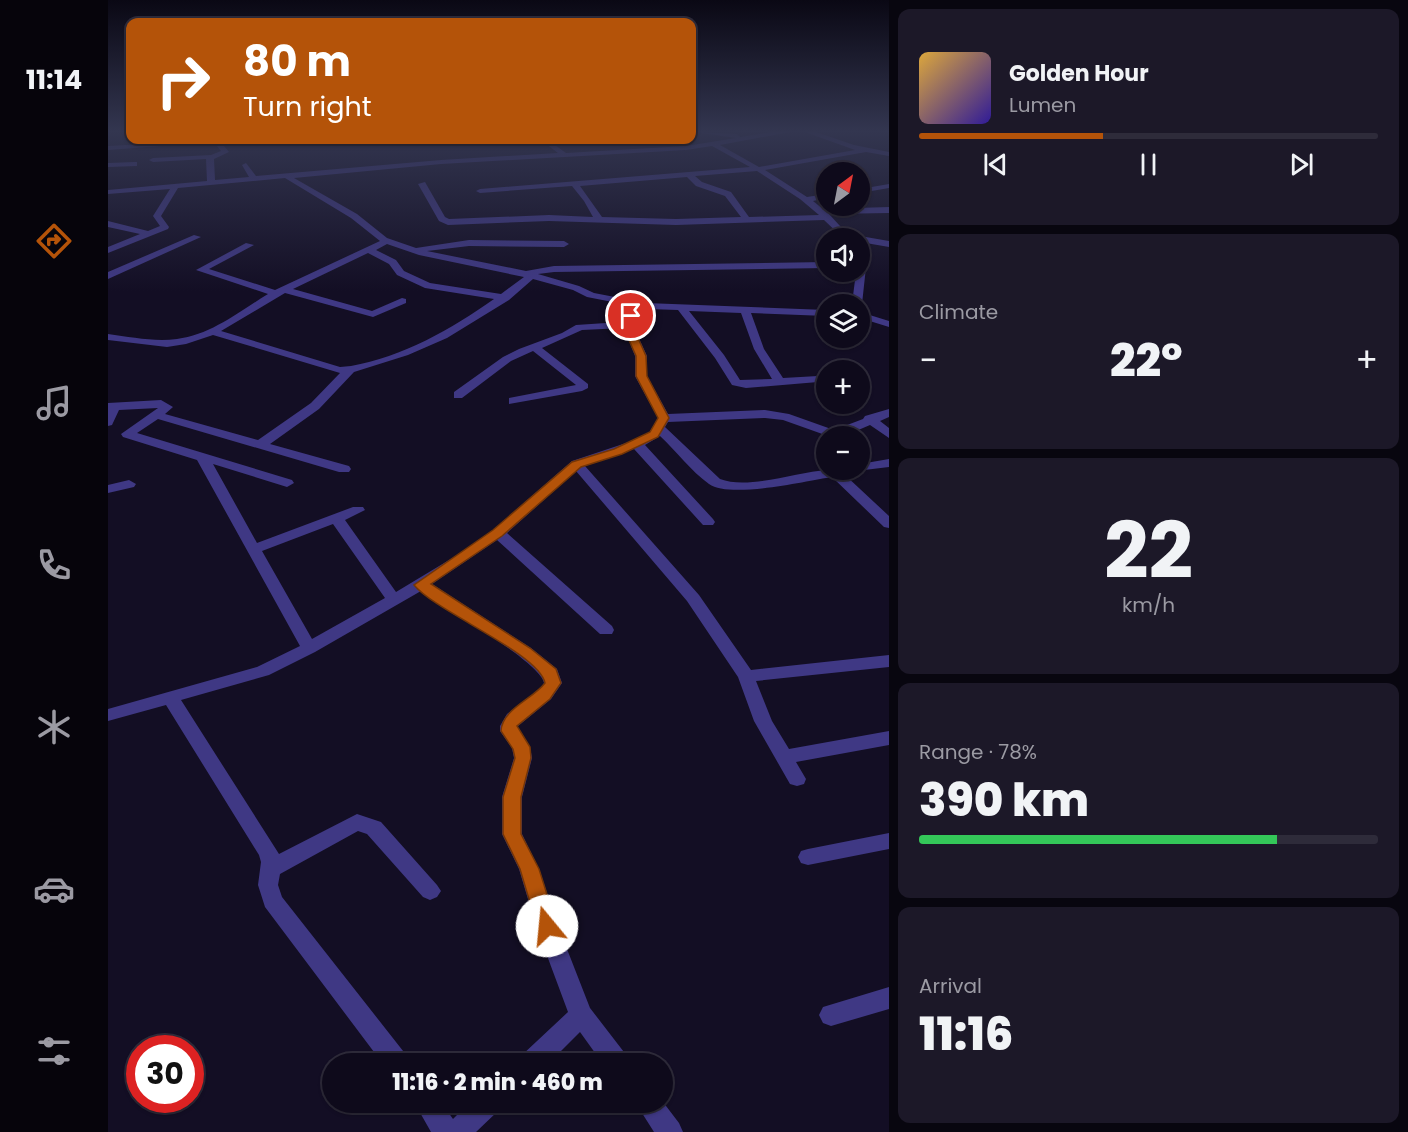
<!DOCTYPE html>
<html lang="en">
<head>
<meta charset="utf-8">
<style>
  body { margin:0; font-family:Poppins,sans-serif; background:#1c1828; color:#f1f3f6; height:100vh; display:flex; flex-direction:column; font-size:22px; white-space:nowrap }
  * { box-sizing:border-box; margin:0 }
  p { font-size:20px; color:#9b9aa3 }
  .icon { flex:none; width:33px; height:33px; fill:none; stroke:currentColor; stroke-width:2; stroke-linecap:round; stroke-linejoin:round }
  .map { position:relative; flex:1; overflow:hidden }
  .sheet { display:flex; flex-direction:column; gap:9px; padding:9px; background:#08060f; width:519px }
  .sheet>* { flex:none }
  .hud { position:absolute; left:18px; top:18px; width:570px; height:126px; border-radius:12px; box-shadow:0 2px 4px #0004,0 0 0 2px #2e2b3a; background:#b45309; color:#fff; overflow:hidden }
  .needle { width:39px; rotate:32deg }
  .buttons { position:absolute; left:708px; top:162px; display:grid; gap:12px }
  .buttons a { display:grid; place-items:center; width:54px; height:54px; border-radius:50%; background:#0e0a1b; box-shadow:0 2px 4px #0004,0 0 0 2px #2e2b3a; font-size:30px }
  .speed { position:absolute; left:18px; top:1035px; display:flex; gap:12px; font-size:30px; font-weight:700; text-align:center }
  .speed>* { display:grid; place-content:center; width:78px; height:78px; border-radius:50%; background:#0e0a1b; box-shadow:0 2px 4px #0004,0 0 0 2px #2e2b3a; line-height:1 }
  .speed .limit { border:9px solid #d22; background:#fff; color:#111 }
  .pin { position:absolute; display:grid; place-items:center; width:51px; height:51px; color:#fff; margin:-26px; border:3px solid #fff; border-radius:50%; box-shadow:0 2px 6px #0007 }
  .me { position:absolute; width:66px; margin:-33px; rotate:343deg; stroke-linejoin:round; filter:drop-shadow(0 0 4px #0008) }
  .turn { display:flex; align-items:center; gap:21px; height:126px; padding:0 18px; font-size:27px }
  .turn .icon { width:78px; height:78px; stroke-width:2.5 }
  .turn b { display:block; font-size:42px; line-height:51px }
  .big { font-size:45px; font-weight:800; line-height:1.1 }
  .sheet .tile { flex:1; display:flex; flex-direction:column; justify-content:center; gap:9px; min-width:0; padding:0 21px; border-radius:12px; background:#1c1828 }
  .sheet .dial { align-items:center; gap:0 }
  .dial b { font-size:78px; line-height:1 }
  .song { display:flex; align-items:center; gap:18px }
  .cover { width:72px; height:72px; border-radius:9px; background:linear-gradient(135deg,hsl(40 70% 55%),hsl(250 70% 35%)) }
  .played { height:6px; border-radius:3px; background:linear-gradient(90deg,#b45309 40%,#2e2b3a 40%) }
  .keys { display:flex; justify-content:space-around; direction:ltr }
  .heat { display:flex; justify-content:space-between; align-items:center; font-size:33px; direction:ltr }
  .charge { height:9px; border-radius:4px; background:linear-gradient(90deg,#34c759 78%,#2e2b3a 0) }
  .trip { position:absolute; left:214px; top:1053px; width:351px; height:60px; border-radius:30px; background:#0e0a1b; box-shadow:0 2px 4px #0004,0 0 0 2px #2e2b3a; font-weight:800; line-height:60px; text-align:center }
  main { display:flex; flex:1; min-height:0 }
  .tab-bar { display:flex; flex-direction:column; width:108px; justify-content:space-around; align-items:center; background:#06040b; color:#9b9aa3 }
  .tab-bar .icon { width:42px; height:42px }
  .tab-bar .selected { color:#b45309 }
  .tab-bar b { font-size:27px; color:#f1f3f6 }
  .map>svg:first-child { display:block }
</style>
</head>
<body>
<main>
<nav class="tab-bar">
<b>11:14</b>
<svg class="icon selected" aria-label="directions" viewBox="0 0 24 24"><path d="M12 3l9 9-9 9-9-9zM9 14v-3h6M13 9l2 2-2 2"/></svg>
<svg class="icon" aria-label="music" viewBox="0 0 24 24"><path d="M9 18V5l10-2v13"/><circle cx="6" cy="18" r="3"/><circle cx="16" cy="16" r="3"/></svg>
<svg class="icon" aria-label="phone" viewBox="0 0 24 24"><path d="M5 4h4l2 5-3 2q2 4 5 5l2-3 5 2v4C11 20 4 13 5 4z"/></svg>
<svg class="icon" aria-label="climate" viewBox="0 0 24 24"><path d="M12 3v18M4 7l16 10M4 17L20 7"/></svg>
<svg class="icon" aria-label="car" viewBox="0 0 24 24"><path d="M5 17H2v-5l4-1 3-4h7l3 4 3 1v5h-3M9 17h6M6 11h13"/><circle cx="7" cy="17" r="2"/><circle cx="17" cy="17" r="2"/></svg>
<svg class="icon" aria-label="filters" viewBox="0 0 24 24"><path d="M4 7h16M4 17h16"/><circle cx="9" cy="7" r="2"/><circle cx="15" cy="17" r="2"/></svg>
</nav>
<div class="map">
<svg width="781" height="1132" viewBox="0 0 781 1132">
  <rect width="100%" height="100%" fill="#130e24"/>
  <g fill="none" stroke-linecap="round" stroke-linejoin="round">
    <path fill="#3f3884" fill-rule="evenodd" d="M587 132 629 134 632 137 663 132H682L612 145 651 167 747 150 697 132H708L746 145 781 152V156L758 152 657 170 699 197 718 194V198L705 201 715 209 781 207V213L721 214 743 238H735L716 220 568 225 441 221 340 225 331 221 310 184 317 182 337 217 341 219 441 215 485 217 476 201 464 186 372 193 368 191 372 189 642 167 604 146 578 150 333 164 186 178 249 214 279 238 308 248 361 240 456 241 461 244 456 247 361 246 319 251 418 271 446 266 718 262V268L446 272 430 274 471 286 486 293 538 303 718 310V316L643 313 656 349 675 378 710 376 716 379 710 382 638 388 624 385 607 358 570 310 540 309 524 323 539 356V376L560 414 657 410 681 414 726 430 755 419 757 416 781 409V417L772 421 781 428V438L762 425 741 434 720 436 675 420 657 418 560 422 557 427 612 479C640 490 688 472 719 470 729 469 741 470 752 470V464L781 459V467L748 471 737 475 781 516V528L776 527 724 477C698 481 622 499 601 484 583 471 568 451 552 436L537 445 605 519 607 522 605 525H595L526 449 477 466 591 595 643 670 781 655V667L648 681 664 721 681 749 781 731V745L688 762 698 779 696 784 689 786 682 784 646 721 630 677 579 601 468 471 399 533 504 626 506 630 504 634H492L389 540 324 584 423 648 449 669 454 683 443 699 410 726V730L422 747 424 758 414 797V834L431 869 450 926 482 1008 519 1056 522 1064H495L472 1032 440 1064H410L413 1056 460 1012 428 926 411 869 394 834V797L406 758 404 748 392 731V726L399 714 431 691 436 683C433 663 334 605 313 591L207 652 161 675 73 700 171 854 249 814 273 822 329 885 333 891 329 897 322 900 315 897 259 834 250 831 172 874 170 885 174 897 299 1056 302 1064H275L157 907 150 885 153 862 151 855 58 705 0 721V709L149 667 192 646 89 460 15 437 13 434 50 408 11 410 4 425 0 426V403L53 400 65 407 57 414 150 440 203 403 232 373 105 335 78 344 59 347 0 340V334C23 337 46 342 69 339 103 335 132 311 160 294L88 270 138 243 146 245 101 269 167 290 272 241 243 218 177 178 70 188 53 216 61 227 60 229 0 253V247L32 234 0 227V221L40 231 52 226 45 216 62 189 0 194V190L99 181 98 159 45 162 41 160 45 158 103 155 113 151 106 142 0 150V146L111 140 121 152 106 159 107 180 141 177 134 165 138 163 148 176 333 160 450 153 433 140H440L458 153 578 146 628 138ZM649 171 692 199 711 215 641 217 623 192 594 182 587 176ZM579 177 588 186 617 196 633 217 568 219 494 217 472 186ZM279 244 311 255 416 277 393 294 322 283 296 271 288 260 268 250ZM260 253 281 264 289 275 317 288 386 299C344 329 294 357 243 366L232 367 113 331 177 293 265 317 298 303V299L294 298 264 311 185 289ZM425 279 465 290 479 297 530 307 513 322 468 325 454 333 411 349 395 357 346 392V398H354L403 361 425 351 468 385 401 398V404L474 391 480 388V384L434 348 474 330 516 328 527 356V376L550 418 541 433 533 438 464 461 385 530 356 551 288 592 237 520 257 510 255 507H245L149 543 105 464 179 487 186 483 184 480 29 433 50 419 231 472H241L243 469 241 466 162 444 211 409 246 372 300 355 339 338 401 300ZM581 311 633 313 646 349 664 379 632 380 616 355ZM225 524 277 598 204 639 154 551Z
      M200 140H210L197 144V140Z
      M26 162H29V166L0 167V163Z
      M781 184V188L752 193V189Z
      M86 235 93 237 0 279V272Z
      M752 236 781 241V247L752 242V238H748Z
      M752 252 759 258 754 304 752 306V304H744L748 272H752Z
      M752 312 781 321V327L752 318Z
      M21 480 28 484 26 487 0 493V485Z
      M781 833V849L700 865 693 863 690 857 693 851 700 849Z
      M781 987V1009L723 1026 715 1023 711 1015 715 1007Z
      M306 1102H333L345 1119 362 1102H393L390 1111 368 1132H323Z
      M527 1102H555L571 1123 575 1132H546Z"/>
  </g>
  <linearGradient id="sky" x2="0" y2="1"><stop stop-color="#0a0814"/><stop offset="0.45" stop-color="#333650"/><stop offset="1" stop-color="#333650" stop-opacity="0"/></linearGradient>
  <rect width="781" height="291" fill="url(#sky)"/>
  <path fill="#b45309" stroke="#753606" stroke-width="1.5" d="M519 314 527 316 523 322 538 356 539 376 561 418 550 437 514 454 473 467 394 536 323 584 422 648 448 669 453 683 442 699 409 726 422 747 423 758 413 797V834L431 869 449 926 446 932 439 935 432 932 429 926 412 869 395 834V797L407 758 405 749 393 731C394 709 425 699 437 683 431 653 328 612 306 585L385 530 464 462 506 449 542 432 550 418 528 376V356L513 322Z"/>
</svg>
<div class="buttons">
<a><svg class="needle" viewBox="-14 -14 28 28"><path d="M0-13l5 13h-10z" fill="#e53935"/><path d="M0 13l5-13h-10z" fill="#9b9aa3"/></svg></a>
<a><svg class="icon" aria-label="sound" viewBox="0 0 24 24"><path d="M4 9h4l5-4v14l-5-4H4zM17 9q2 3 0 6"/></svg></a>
<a><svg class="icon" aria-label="layers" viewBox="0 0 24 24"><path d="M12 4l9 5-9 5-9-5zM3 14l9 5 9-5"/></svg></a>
<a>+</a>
<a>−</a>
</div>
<div class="speed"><div class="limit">30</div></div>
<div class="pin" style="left:523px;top:316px;background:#d93025"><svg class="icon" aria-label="arrive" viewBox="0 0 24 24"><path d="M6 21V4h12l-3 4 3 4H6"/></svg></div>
<svg class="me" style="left:439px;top:926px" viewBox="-20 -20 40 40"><circle r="19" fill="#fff"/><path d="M0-13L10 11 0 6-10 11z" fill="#b45309"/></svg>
<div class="trip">11:16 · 2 min · 460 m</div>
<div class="hud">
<div class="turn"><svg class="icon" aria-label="right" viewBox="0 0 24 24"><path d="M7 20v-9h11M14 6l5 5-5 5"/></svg><div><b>80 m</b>Turn right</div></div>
</div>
</div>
<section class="sheet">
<div class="tile">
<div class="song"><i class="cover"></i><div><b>Golden Hour</b><p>Lumen</p></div></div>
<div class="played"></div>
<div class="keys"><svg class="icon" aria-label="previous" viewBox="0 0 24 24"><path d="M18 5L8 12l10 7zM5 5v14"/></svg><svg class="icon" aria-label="pause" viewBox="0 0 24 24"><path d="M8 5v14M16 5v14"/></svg><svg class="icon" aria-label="next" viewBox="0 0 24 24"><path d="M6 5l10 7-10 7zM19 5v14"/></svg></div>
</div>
<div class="tile"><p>Climate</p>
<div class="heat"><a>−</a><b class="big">22°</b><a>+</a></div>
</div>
<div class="tile dial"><b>22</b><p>km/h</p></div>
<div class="tile"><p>Range · 78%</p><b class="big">390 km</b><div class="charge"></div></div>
<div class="tile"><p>Arrival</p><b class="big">11:16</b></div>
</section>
</main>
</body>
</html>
